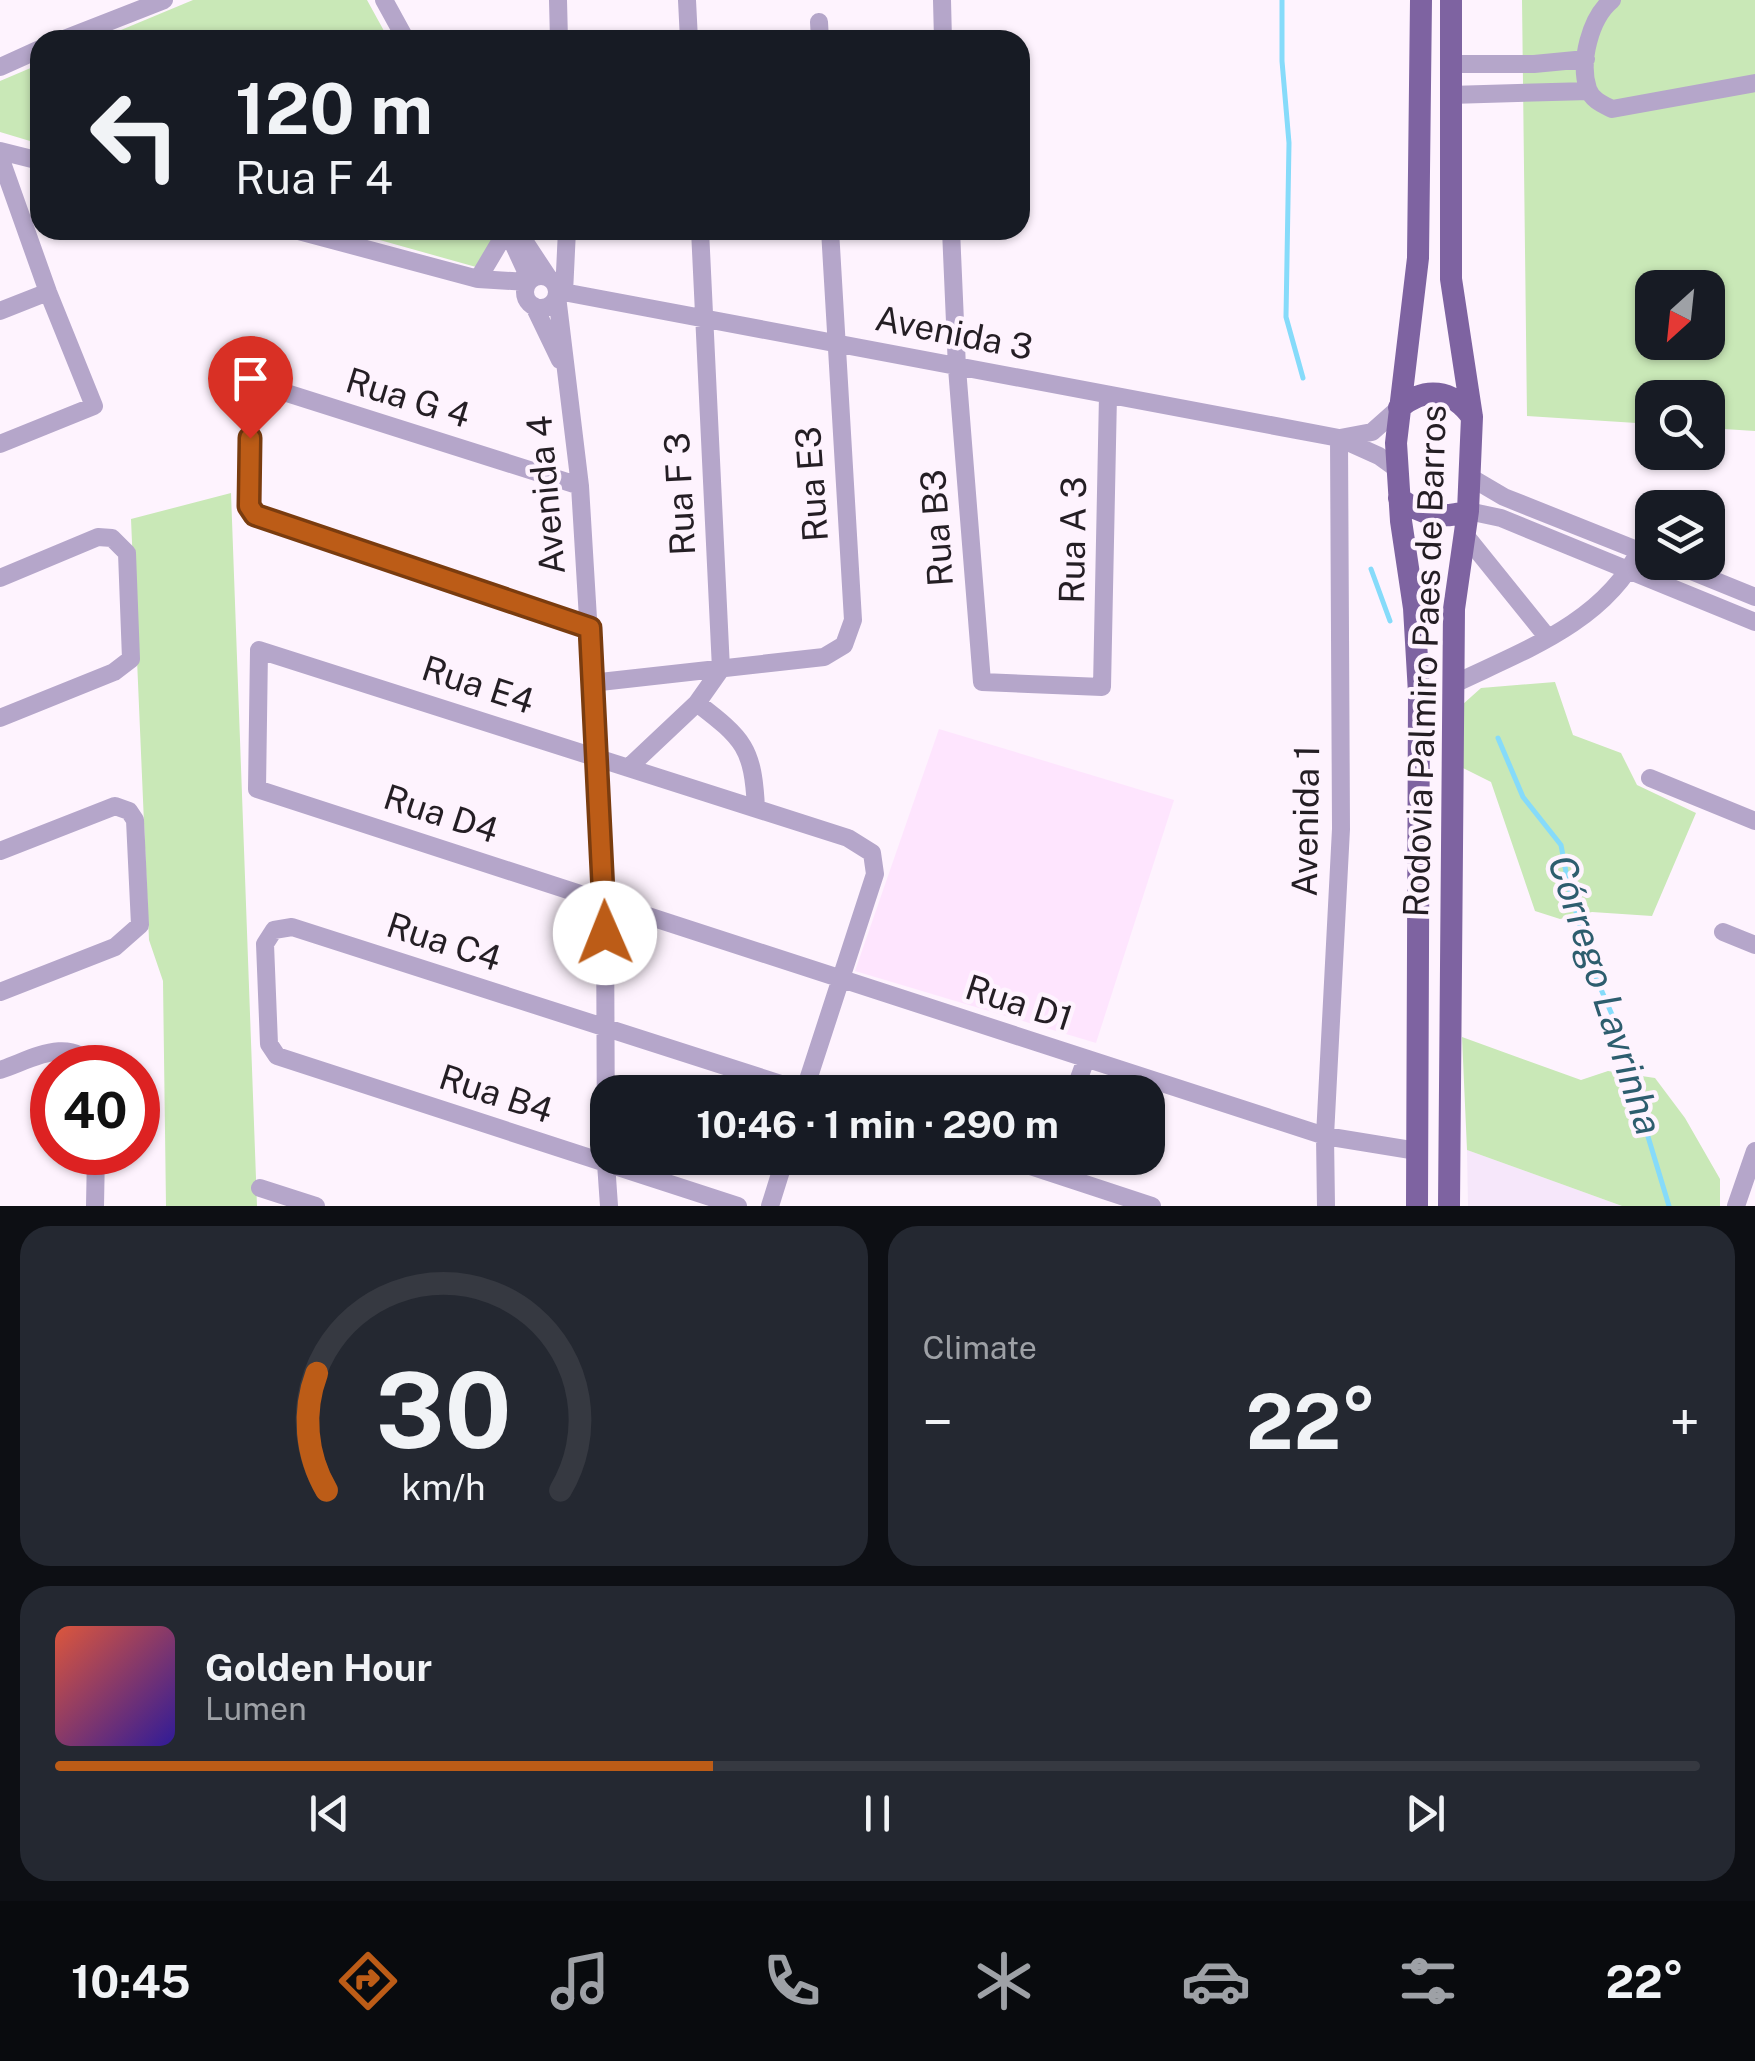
<!DOCTYPE html>
<html lang="en">
<head>
<meta charset="utf-8">
<style>
  body { margin:0; font-family:"Public Sans",sans-serif; background:#242831; color:#f1f3f6; height:100vh; display:flex; flex-direction:column; font-size:38px; white-space:nowrap }
  * { box-sizing:border-box; margin:0 }
  p { font-size:32px; color:#9ea1a6 }
  .icon { flex:none; width:55px; height:55px; fill:none; stroke:currentColor; stroke-width:2; stroke-linecap:round; stroke-linejoin:round }
  .map { position:relative; height:1206px; overflow:hidden }
  .panel { display:flex; flex-direction:column; gap:20px; padding:20px; background:#0d0f14; flex:1 }
  .panel>* { flex:none }
  .banner { position:absolute; left:30px; top:30px; width:1000px; height:210px; border-radius:30px; box-shadow:0 2px 8px #0004; background:#171b24; color:#f1f3f6; overflow:hidden }
  .needle { width:65px; rotate:207deg }
  .controls { position:absolute; left:1635px; top:270px; display:grid; gap:20px }
  .controls a { display:grid; place-items:center; width:90px; height:90px; border-radius:20px; background:#171b24; box-shadow:0 2px 8px #0004; font-size:50px }
  .speed { position:absolute; left:30px; top:1045px; display:flex; gap:20px; font-size:50px; font-weight:700; text-align:center }
  .speed>* { display:grid; place-content:center; width:130px; height:130px; border-radius:50%; background:#171b24; box-shadow:0 2px 8px #0004; line-height:1 }
  .speed .limit { border:15px solid #d22; background:#fff; color:#111 }
  .pin { position:absolute; display:grid; place-items:center; width:85px; height:85px; color:#fff; margin:-102px -42px; border-radius:50% 50% 50% 0; rotate:-45deg; box-shadow:0 0 10px #0007 }
  .pin .icon { rotate:45deg }
  .me { position:absolute; width:110px; margin:-55px; rotate:359deg; stroke-linejoin:round; filter:drop-shadow(0 0 8px #0008) }
  .turn { display:flex; align-items:center; gap:35px; height:210px; padding:0 40px; font-size:45px }
  .turn .icon { width:130px; height:130px; stroke-width:2.5 }
  .turn b { display:block; font-size:70px; line-height:85px }
  .big { font-size:75px; font-weight:700; line-height:1.1 }
  .panel .tile { flex:1; display:flex; flex-direction:column; justify-content:center; gap:15px; min-width:0; padding:0 35px; border-radius:30px; background:#242831 }
  .panel .dial { align-items:center; gap:0 }
  .dial svg { height:260px; overflow:visible; fill:none; stroke:#363941; stroke-width:7; stroke-linecap:round; text-anchor:middle }
  .dial text { fill:#f1f3f6; stroke:none }
  .song { display:flex; align-items:center; gap:30px }
  .cover { width:120px; height:120px; border-radius:15px; background:linear-gradient(135deg,hsl(10 70% 55%),hsl(250 70% 35%)) }
  .played { height:10px; border-radius:5px; background:linear-gradient(90deg,#bc5c17 40%,#363941 40%) }
  .keys { display:flex; justify-content:space-around; direction:ltr }
  .heat { display:flex; justify-content:space-between; align-items:center; font-size:55px; direction:ltr }
  .panel .tiles { flex:1; display:grid; gap:20px; grid-template-columns:1fr 1fr }
  .tile:last-child { grid-column:span 2 }
  .trip { position:absolute; left:590px; top:1075px; width:575px; height:100px; border-radius:30px; background:#171b24; box-shadow:0 2px 8px #0004; font-weight:700; line-height:100px; text-align:center }
  .tab-bar { display:flex; height:160px; justify-content:space-around; align-items:center; background:#090b0e; color:#9ea1a6 }
  .tab-bar .icon { width:70px; height:70px }
  .tab-bar .active { color:#bc5c17 }
  .tab-bar b { font-size:45px; color:#f1f3f6 }
  .map>svg:first-child { display:block }
</style>
</head>
<body>
<div class="map">
<svg width="1755" height="1206" viewBox="0 0 1755 1206">
  <rect width="100%" height="100%" fill="#fef3fe"/>
  <path fill="#f6e7fa" d="M1467 1150 1622 1206H1468Z"/>
  <path fill="#fee5fe" d="M939 729 1174 800 1096 1043 855 971Z"/>
  <path fill="#c9e8b7" fill-rule="evenodd" d="M193 0H367L389 40H97Z
    M1522 0H1755V431L1708 428V398H1652V424L1527 416ZM1652 288H1708V342H1652Z
    M40 64V144L0 132V81Z
    M344 230H493L494 240 476 267Z
    M231 493 257 1206H166L163 981 149 940 131 519Z
    M1555 682 1573 735 1621 753 1637 785 1696 813 1652 916 1592 912 1560 919 1535 911 1491 782 1463 768 1462 705 1481 688Z
    M1462 1037 1581 1080 1608 1071 1655 1078 1685 1118 1720 1179V1206H1622L1467 1150Z"/>
  <g fill="none" stroke-linecap="round" stroke-linejoin="round">
    <path stroke="#86dbfa" stroke-width="5" d="M1282 0V61L1289 143 1286 317 1303 378
      M1371 569 1390 621
      M1498 738 1523 797 1561 845 1569 888 1594 973 1632 1061 1646 1130 1669 1206"/>
    <path stroke="#b5a6ca" stroke-width="18" d="M384 0 406 40
      M558 0 559 40
      M687 0 689 40
      M942 0 943 40
      M1612 0C1590 18 1579 62 1588 89 1592 100 1602 104 1612 109L1755 83
      M819 22 820 40
      M62 40 164 0
      M1451 64H1534L1586 59
      M0 67 40 49
      M1450 95 1589 91
      M0 151 40 161
      M0 157 48 292 94 406 0 444
      M295 230 478 279 528 282
      M507 230 530 280
      M517 230 548 277
      M951 230 957 368 982 682 1102 687 1108 395
      M525 292a16 16 0 1 1 32 0a16 16 0 1 1-32 0Z
      M478 279 507 230
      M558 291 1339 438 1379 456 1397 469
      M564 293 567 230
      M557 296 580 486 605 901 606 1163 609 1206
      M534 306 560 360
      M0 311 48 292
      M1340 438 1372 432 1399 408
      M1470 477 1504 497 1652 556
      M580 486 274 389 260 392 251 403 249 507 255 515 590 628
      M1468 511 1501 518 1755 622
      M1465 535 1548 638
      M1669 562 1755 597
      M0 578 98 537 112 538 127 553 131 659 114 672 0 718
      M591 683 824 657 844 645 853 620 830 230
      M1452 685C1520 652 1604 623 1639 551
      M697 703C744 739 753 748 756 808
      M628 768 697 703 721 669 700 230
      M1650 778 1755 821
      M0 851 115 806 129 811 135 820 140 925 115 947 0 992
      M1723 932 1755 945
      M0 1070C33 1059 69 1035 94 1068
      M804 1092 875 874 872 853 848 838 259 650 257 789 1325 1136 1417 1151
      M1074 1092 1086 1059
      M1006 1158 1152 1206
      M260 1188 316 1206
      M95 1206 96 1152
      M738 1206 277 1056 269 1044 265 944 274 930 292 927 806 1092
      M770 1206 785 1158
      M1326 1206 1325 1136 1341 829 1339 438
      M1736 1206 1755 1151"/>
    <path stroke="#7e63a1" stroke-width="22" d="M1399 408C1425 386 1452 389 1472 417
      M1399 498C1422 515 1441 520 1468 511
      M1417 1206 1419 693 1414 608 1401 521 1396 443 1418 258 1421 0
      M1449 1206 1454 609 1468 511 1472 417 1451 279V0"/>
  </g>
  <g fill="none" stroke-linecap="round" stroke-linejoin="round">
    <defs>
      <path id="route" d="M250 438 249 506 255 515 590 628 605 933"/>
    </defs>
    <use href="#route" stroke="#7a3c0f" stroke-width="25"/>
    <use href="#route" stroke="#bc5c17" stroke-width="18"/>
  </g>
  <g text-anchor="middle" stroke-width="9" stroke-linejoin="round" paint-order="stroke">
    <g font-size="35" fill="#241e24" stroke="#fef3fe">
      <text transform="translate(954 333) rotate(11)" y="12">Avenida 3</text>
      <text transform="translate(408 398) rotate(17)" y="12">Rua G 4</text>
      <text transform="translate(812 484) rotate(-94)" y="12">Rua E3</text>
      <text transform="translate(680 494) rotate(-93)" y="12">Rua F 3</text>
      <text transform="translate(546 495) rotate(-95)" y="12">Avenida 4</text>
      <text transform="translate(937 528) rotate(-94)" y="12">Rua B3</text>
      <text transform="translate(1073 540) rotate(-89)" y="12">Rua A 3</text>
      <text transform="translate(1425 661) rotate(-88)" y="12">Rodovia Palmiro Paes de Barros</text>
      <text transform="translate(478 685) rotate(18)" y="12">Rua E4</text>
      <text transform="translate(441 814) rotate(18)" y="12">Rua D4</text>
      <text transform="translate(1306 821) rotate(-89)" y="12">Avenida 1</text>
      <text transform="translate(444 942) rotate(18)" y="12">Rua C4</text>
      <text transform="translate(1019 1003) rotate(18)" y="12">Rua D1</text>
      <text transform="translate(496 1094) rotate(18)" y="12">Rua B4</text>
    </g>
    <g font-size="38" font-style="italic" fill="#2d5d6e" stroke="#fef3fe">
      <text transform="translate(1605 995) rotate(72)" y="13">Córrego Lavrinha</text>
    </g>
  </g>
</svg>
<div class="controls">
<a><svg class="needle" viewBox="-14 -14 28 28"><path d="M0-13l5 13h-10z" fill="#e53935"/><path d="M0 13l5-13h-10z" fill="#9ea1a6"/></svg></a>
<a><svg class="icon" aria-label="search" viewBox="0 0 24 24"><circle cx="10" cy="10" r="6"/><path d="M15 15l6 6"/></svg></a>
<a><svg class="icon" aria-label="layers" viewBox="0 0 24 24"><path d="M12 4l9 5-9 5-9-5zM3 14l9 5 9-5"/></svg></a>
</div>
<div class="speed"><div class="limit">40</div></div>
<div class="pin" style="left:250px;top:438px;background:#d93025"><svg class="icon" aria-label="arrive" viewBox="0 0 24 24"><path d="M6 21V4h12l-3 4 3 4H6"/></svg></div>
<svg class="me" style="left:605px;top:933px" viewBox="-20 -20 40 40"><circle r="19" fill="#fff"/><path d="M0-13L10 11 0 6-10 11z" fill="#bc5c17"/></svg>
<div class="trip">10:46 · 1 min · 290 m</div>
<div class="banner">
<div class="turn"><svg class="icon" aria-label="left" viewBox="0 0 24 24"><path d="M17 20v-9H6M10 6l-5 5 5 5"/></svg><div><b>120 m</b>Rua F 4</div></div>
</div>
</div>
<section class="panel">
<div class="tiles">
<div class="tile dial"><svg viewBox="0 0 100 80">
<path d="M14 69A42 42 0 1 1 86 69"/>
<path d="M14 69A42 42 0 0 1 11 33" stroke="#bc5c17"/>
<text x="50" y="56" font-size="32" font-weight="700">30</text>
<text x="50" y="72" font-size="11">km/h</text>
</svg></div>
<div class="tile"><p>Climate</p>
<div class="heat"><a>−</a><b class="big">22°</b><a>+</a></div>
</div>
<div class="tile">
<div class="song"><i class="cover"></i><div><b>Golden Hour</b><p>Lumen</p></div></div>
<div class="played"></div>
<div class="keys"><svg class="icon" aria-label="previous" viewBox="0 0 24 24"><path d="M18 5L8 12l10 7zM5 5v14"/></svg><svg class="icon" aria-label="pause" viewBox="0 0 24 24"><path d="M8 5v14M16 5v14"/></svg><svg class="icon" aria-label="next" viewBox="0 0 24 24"><path d="M6 5l10 7-10 7zM19 5v14"/></svg></div>
</div>
</div>
</section>
<nav class="tab-bar">
<b>10:45</b>
<svg class="icon active" aria-label="directions" viewBox="0 0 24 24"><path d="M12 3l9 9-9 9-9-9zM9 14v-3h6M13 9l2 2-2 2"/></svg>
<svg class="icon" aria-label="music" viewBox="0 0 24 24"><path d="M9 18V5l10-2v13"/><circle cx="6" cy="18" r="3"/><circle cx="16" cy="16" r="3"/></svg>
<svg class="icon" aria-label="phone" viewBox="0 0 24 24"><path d="M5 4h4l2 5-3 2q2 4 5 5l2-3 5 2v4C11 20 4 13 5 4z"/></svg>
<svg class="icon" aria-label="climate" viewBox="0 0 24 24"><path d="M12 3v18M4 7l16 10M4 17L20 7"/></svg>
<svg class="icon" aria-label="car" viewBox="0 0 24 24"><path d="M5 17H2v-5l4-1 3-4h7l3 4 3 1v5h-3M9 17h6M6 11h13"/><circle cx="7" cy="17" r="2"/><circle cx="17" cy="17" r="2"/></svg>
<svg class="icon" aria-label="filters" viewBox="0 0 24 24"><path d="M4 7h16M4 17h16"/><circle cx="9" cy="7" r="2"/><circle cx="15" cy="17" r="2"/></svg>
<b>22°</b>
</nav>
</body>
</html>
